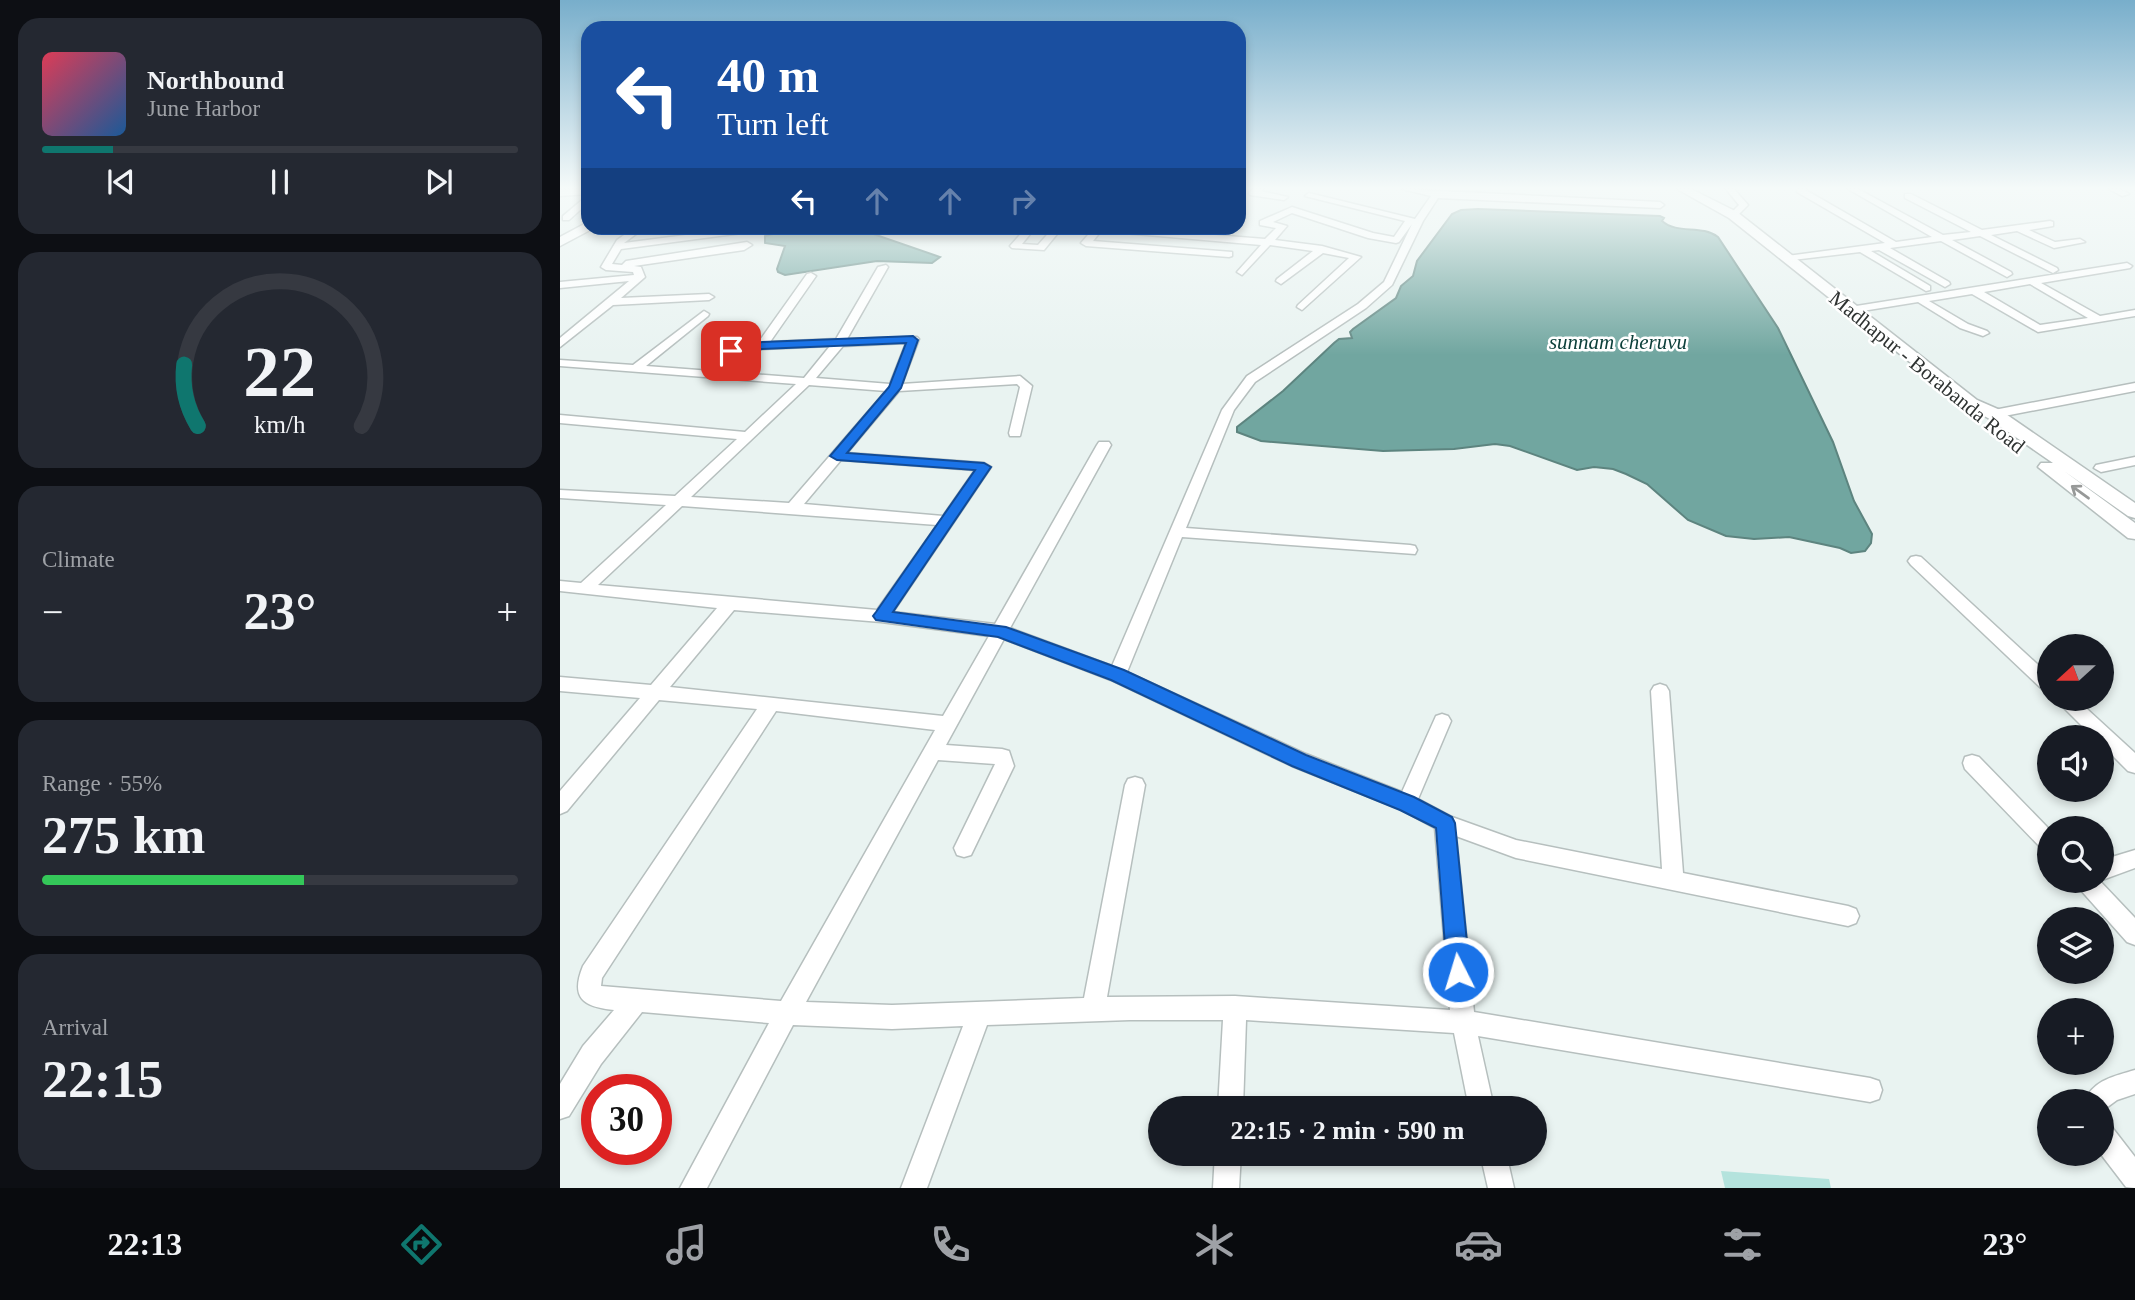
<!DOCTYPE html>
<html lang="en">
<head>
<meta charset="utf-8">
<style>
  body { margin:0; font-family:"Times New Roman",serif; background:#242831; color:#f1f3f6; height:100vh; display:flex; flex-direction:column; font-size:26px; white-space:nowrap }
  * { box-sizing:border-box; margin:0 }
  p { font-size:23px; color:#9ea1a6 }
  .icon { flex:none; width:38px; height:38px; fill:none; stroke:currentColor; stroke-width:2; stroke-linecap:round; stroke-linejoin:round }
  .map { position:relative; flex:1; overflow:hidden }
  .sheet { display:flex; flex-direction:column; gap:18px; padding:18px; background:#0d0f14; width:560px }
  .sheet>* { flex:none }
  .guide { position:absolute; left:21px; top:21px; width:665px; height:214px; border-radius:21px; box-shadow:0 4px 10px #0003; background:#1a4fa0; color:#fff; overflow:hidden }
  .needle { width:46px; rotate:249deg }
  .controls { position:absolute; left:1477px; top:634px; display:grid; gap:14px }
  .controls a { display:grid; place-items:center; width:77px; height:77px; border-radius:50%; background:#171b24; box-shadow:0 4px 10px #0003; font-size:35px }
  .speed { position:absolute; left:21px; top:1074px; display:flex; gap:14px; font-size:35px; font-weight:700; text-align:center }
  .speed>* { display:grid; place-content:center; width:91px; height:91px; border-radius:50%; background:#171b24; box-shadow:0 4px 10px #0003; line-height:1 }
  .speed .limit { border:10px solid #d22; background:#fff; color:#111 }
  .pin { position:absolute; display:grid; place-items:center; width:60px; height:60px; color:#fff; margin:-30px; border-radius:14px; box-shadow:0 4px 10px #0006 }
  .me { position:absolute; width:77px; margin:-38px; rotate:355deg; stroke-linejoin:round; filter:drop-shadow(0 0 5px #0008) }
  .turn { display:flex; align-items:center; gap:24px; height:147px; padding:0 21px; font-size:32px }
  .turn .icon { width:91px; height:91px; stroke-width:2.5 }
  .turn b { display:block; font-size:49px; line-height:60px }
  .lanes { display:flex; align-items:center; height:66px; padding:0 21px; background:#0003; justify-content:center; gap:35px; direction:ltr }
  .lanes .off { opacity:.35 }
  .big { font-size:52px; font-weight:800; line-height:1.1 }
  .sheet .card { flex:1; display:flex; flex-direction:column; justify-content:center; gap:10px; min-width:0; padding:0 24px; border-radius:21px; background:#242831 }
  .sheet .dial { align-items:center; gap:0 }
  .dial svg { height:182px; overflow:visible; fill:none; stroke:#363941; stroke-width:7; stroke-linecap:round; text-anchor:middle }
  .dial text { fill:#f1f3f6; stroke:none }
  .song { display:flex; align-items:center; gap:21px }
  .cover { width:84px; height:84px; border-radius:10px; background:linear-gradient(135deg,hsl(350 70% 55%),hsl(210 70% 35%)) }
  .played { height:7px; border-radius:4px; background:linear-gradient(90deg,#0f766e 15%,#363941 15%) }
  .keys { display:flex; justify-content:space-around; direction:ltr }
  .heat { display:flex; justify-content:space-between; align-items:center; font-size:38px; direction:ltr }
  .charge { height:10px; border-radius:5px; background:linear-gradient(90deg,#34c759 55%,#363941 0) }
  .trip { position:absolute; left:588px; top:1096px; width:399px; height:70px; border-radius:35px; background:#171b24; box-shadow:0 4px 10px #0003; font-weight:800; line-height:70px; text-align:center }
  .menu { display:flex; height:112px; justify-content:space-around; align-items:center; background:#090b0e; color:#9ea1a6 }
  .menu .icon { width:49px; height:49px }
  .menu .active { color:#0f766e }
  .menu b { font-size:32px; color:#f1f3f6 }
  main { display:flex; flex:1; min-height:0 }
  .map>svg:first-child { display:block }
</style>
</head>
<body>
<main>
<section class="sheet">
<div class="card">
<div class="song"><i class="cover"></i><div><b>Northbound</b><p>June Harbor</p></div></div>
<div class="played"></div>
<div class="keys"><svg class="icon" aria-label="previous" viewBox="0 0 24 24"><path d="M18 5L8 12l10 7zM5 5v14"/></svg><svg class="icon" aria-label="pause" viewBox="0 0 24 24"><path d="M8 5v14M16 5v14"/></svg><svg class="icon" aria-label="next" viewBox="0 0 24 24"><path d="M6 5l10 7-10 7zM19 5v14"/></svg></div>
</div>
<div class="card dial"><svg viewBox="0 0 100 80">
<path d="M14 69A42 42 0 1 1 86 69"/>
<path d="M14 69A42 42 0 0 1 8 42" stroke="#0f766e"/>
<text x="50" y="56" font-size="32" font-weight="700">22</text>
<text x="50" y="72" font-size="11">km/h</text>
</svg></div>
<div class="card"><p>Climate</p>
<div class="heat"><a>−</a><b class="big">23°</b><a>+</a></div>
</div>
<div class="card"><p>Range · 55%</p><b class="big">275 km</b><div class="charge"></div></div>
<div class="card"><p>Arrival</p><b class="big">22:15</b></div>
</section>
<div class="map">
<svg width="1575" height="1188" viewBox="0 0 1575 1188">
  <rect width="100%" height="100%" fill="#e9f3f1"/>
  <path fill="#b4e3dd" d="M1161 1171 1269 1179 1271 1188H1165Z"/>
  <path fill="#71a6a0" stroke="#5d847f" stroke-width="2" d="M918 209 1100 216 1104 218 1102 221C1118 235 1141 224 1158 237L1218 328 1273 442 1294 501 1312 534 1311 543 1305 551 1291 553 1280 548 1229 537 1194 539 1166 536 1128 520 1087 484 1066 474 1053 469 1034 467 1017 470 950 446 935 444 894 449 823 451 701 441 677 432V427L723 391 774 343 779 339 792 338 790 332 793 329 836 298 841 286 853 276 857 261 892 214 901 210Z
    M237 228H296L380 257 372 263 317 261 225 275 218 272 217 269 225 246 205 243V236Z"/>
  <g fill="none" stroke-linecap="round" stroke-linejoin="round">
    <defs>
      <path id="street" d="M28 189V194L0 196V190Z
        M693 189H703L701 191 728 197 724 200 690 195 689 193Z
        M842 189 1100 202 1104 205 1100 208 878 198 863 221 832 285 806 308 695 382 674 410 626 528 850 545 855 546 857 550 855 554 622 537 567 672 746 754 842 792 876 716 882 714 888 716 891 721 858 799 892 817 956 840 1102 869 1091 691 1094 686 1100 684 1106 686 1109 691 1123 873 1288 906 1296 909 1299 916 1296 923 1288 926 956 858 896 836 914 1012 1310 1078 1319 1081 1322 1090 1319 1099 1310 1102 918 1036 934 1108H909L894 1033 686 1020 683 1108H658L663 1020H570L427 1025 367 1188H341L403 1026 332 1029 233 1025 147 1188H120L209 1023 82 1012 41 1064 9 1116 0 1119V1084L23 1046 54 1010C23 1007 10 998 23 966L197 709 99 700 7 811 0 814V791L80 698 0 691V677L91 685 157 608 0 591V581L21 583 106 505 0 498V490L115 496 177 439 0 423V415L185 432 236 384 0 366V360L73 365 144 311 149 314 148 316 86 366 244 378 270 346 202 349 171 354 165 351 171 348 198 343 247 274 251 273 256 276 210 342 276 339 318 267 326 265 328 267 287 339 357 337 359 339 342 384 460 376 472 386 460 436H450L449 433 460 387 457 384 339 391 287 453 424 463 431 467 333 612 435 624 537 445 539 442H549L551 445 450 628 552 666 662 410 687 376 798 304 824 282 852 224 839 242 836 243 808 238 732 213 713 222 727 226 715 240 762 246 801 257 742 310 737 307 738 305 789 258 763 253 721 284 716 281 717 279 753 251 710 245 682 275 677 272 701 245 541 231 533 241 672 252V256L669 257 526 246 521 243 534 228H566L705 239 716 228 700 225V221L732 207 813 233 834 237 845 221 745 196 749 193 855 219 871 196ZM346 343 330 384 256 378 283 346ZM249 385 326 391 229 503 131 497ZM281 460 415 470 383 516 244 504ZM122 506 377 525 317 610 38 585ZM174 610 321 622 429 636 383 716 110 687ZM444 639 551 680 732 766 840 809 875 828 890 1010 675 996 547 997 585 785 582 779 575 777 568 779 565 785 524 998 332 1005 246 1002 378 760 435 764 394 848 397 855 404 857 411 855 454 766 449 751 442 749 386 745ZM216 711 375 730 221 1001 41 986 42 978Z
        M1166 189H1174L1188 205 1176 217 1169 215 1179 205Z
        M1237 189H1244L1336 242 1372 237 1288 189H1298L1383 235 1411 232 1345 198V194H1351L1422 230 1490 221 1493 222V226L1469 230 1495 242 1520 239 1525 242 1494 248 1457 231 1431 235 1497 268 1498 270 1493 273 1420 236 1392 240 1451 272 1452 274 1447 277 1381 241 1330 248 1389 282 1390 284 1385 287 1319 250 1311 251 1370 286V290L1366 291 1300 252 1224 261 1222 259 1227 256 1325 243 1237 192Z
        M1549 189H1560L1569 194 1562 196Z
        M28 195V203L9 220H3V216Z
        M74 228H84L64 243 180 228 187 230 182 233 61 249 52 264 62 265 66 261 187 242 192 245 184 250 74 266 81 267 85 277 61 298 149 294 154 297 149 300 53 305 0 347V338L69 281 0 288V282L74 275 73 272 46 270 41 267 57 240Z
        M466 228H475L462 244 478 245 493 228H502L484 250 452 248 450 246Z
        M1567 263 1572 266 1570 268 1481 283 1540 316 1575 310V316L1478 332 1412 294 1369 301 1408 324 1427 331 1429 333 1423 336 1400 328 1358 302 1290 313 1285 310 1290 307ZM1470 284 1528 318 1480 325 1424 292Z
        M1575 383V391L1434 418 1428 414 1434 410Z
        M1575 457V465L1541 472 1534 468 1536 465Z
        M1356 556 1361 557 1489 675V692L1483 690 1351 565 1348 561 1351 557Z
        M1494 698H1515L1575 753V773L1568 771 1542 745V737H1533Z
        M1412 755 1419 757 1489 829V852L1482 849 1405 769 1403 763 1405 757Z
        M1575 850V868L1542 880V860Z
        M1515 880H1539L1575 918V945L1567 942 1518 887Z
        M1575 1070V1094L1557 1100 1542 1111V1101H1525C1533 1080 1555 1076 1575 1070Z
        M1542 1122 1551 1126 1575 1157V1188L1566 1187 1540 1153Z
        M655 1153H681L679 1188H653Z
        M920 1153H946L954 1188H928Z"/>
      <path id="secondary" d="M1117 189H1131L1177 212 1417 400 1440 410 1575 503V518L1568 516 1504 471 1575 523V539L1568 538 1478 467 1481 463H1493L1428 418 1405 406 1169 218Z
        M28 222V228L32 229 0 246V237Z"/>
    </defs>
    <use href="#street" stroke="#b6bfbe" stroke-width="3"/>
    <use href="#secondary" stroke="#b6bfbe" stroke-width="3"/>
    <use href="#street" fill="#fff" fill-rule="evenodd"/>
    <use href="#secondary" fill="#fff" fill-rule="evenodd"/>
  </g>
  <defs><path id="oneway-shaft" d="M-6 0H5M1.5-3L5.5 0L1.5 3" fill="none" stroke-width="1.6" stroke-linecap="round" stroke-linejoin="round" transform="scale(1.75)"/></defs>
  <use stroke="#979998" href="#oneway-shaft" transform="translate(1520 492) rotate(-144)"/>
  <linearGradient id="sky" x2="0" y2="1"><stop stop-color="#78aecb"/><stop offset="0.53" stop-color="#f5faf9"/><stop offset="1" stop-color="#f5faf9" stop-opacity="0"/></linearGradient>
  <rect width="1575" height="355" fill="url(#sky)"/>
  <path fill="#1a73e8" stroke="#114b97" stroke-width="2" d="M353 336 358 340 341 388 287 453 424 463 431 467 333 612 446 627 564 670 746 755 854 797 892 817 895 823 910 972 906 981 898 984 890 981 887 972 876 828 840 810 732 766 551 680 438 637 316 620 313 616 316 612 415 470 277 460 270 456 329 387 346 343 202 349 171 355 165 351 202 342Z"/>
  <g text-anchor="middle" stroke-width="5" stroke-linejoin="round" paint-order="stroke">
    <g font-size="21" font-style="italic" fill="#0d403b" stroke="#fff">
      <text x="1058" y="349">sunnam cheruvu</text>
    </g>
    <g font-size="21" fill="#2f3332" stroke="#fff">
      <text transform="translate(1367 372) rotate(39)" y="7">Madhapur - Borabanda Road</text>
    </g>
  </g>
</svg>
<div class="controls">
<a><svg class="needle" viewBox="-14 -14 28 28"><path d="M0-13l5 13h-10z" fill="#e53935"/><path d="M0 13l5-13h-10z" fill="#9ea1a6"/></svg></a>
<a><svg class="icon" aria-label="sound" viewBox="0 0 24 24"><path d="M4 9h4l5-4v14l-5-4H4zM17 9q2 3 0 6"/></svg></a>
<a><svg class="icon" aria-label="search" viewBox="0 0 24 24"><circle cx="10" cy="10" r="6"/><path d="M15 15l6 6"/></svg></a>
<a><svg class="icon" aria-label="layers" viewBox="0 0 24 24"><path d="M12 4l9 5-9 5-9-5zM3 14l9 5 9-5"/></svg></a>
<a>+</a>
<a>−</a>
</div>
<div class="speed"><div class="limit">30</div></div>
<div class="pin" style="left:171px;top:351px;background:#d93025"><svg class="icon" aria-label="arrive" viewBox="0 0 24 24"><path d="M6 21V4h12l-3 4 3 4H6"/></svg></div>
<svg class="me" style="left:898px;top:972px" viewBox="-20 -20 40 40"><circle r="17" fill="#1a73e8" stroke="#fff" stroke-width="3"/><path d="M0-11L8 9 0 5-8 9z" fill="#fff"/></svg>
<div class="trip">22:15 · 2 min · 590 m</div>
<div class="guide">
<div class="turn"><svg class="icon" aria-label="left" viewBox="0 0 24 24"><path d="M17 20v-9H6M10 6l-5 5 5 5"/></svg><div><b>40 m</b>Turn left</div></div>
<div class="lanes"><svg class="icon" aria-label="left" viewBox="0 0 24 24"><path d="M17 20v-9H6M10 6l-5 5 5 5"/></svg><svg class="icon off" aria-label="ahead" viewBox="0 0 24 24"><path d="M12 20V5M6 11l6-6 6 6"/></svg><svg class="icon off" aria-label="ahead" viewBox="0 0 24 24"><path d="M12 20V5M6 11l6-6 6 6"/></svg><svg class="icon off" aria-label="right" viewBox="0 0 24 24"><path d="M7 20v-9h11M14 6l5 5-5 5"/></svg></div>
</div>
</div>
</main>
<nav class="menu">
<b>22:13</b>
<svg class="icon active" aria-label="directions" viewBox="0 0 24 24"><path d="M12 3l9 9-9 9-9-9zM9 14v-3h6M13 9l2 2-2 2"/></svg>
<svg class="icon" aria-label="music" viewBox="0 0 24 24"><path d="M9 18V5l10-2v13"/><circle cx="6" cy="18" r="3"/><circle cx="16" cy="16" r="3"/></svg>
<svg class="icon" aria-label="phone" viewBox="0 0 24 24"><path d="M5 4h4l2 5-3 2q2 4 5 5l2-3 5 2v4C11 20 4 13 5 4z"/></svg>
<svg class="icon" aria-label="climate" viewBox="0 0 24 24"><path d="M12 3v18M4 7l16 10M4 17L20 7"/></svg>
<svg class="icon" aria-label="car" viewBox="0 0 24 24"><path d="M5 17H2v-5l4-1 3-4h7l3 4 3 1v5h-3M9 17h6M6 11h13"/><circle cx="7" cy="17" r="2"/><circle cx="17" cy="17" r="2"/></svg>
<svg class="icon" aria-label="filters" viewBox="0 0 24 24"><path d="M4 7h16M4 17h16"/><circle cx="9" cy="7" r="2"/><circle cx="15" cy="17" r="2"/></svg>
<b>23°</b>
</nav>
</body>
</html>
